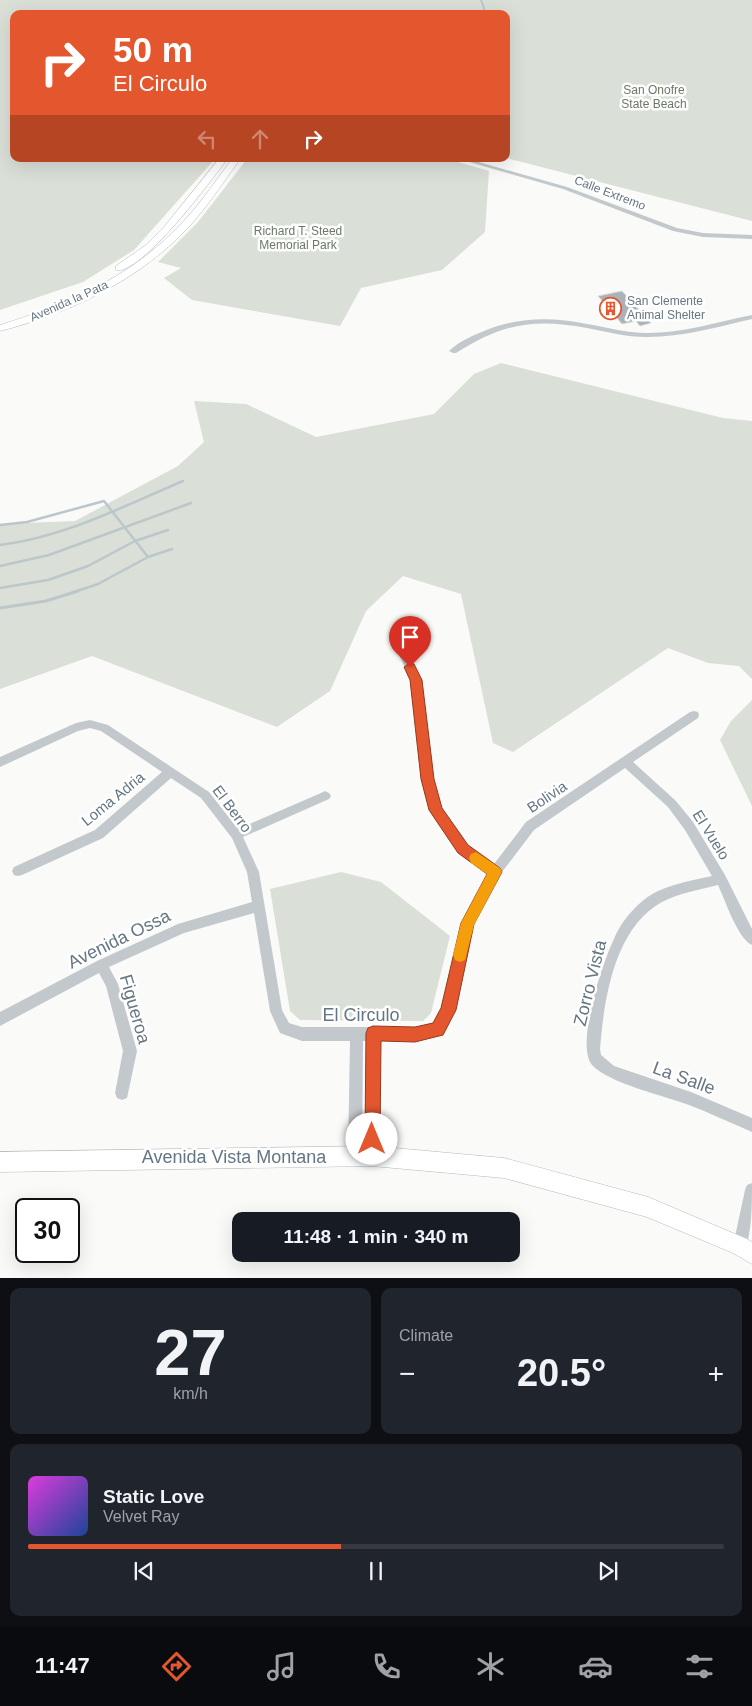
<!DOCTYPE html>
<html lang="en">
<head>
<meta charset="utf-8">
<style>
  body { margin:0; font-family:Helvetica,sans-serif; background:#20242c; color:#f1f3f6; height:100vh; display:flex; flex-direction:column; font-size:19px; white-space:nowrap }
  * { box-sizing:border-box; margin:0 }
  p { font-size:16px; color:#9ea1a6 }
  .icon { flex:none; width:28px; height:28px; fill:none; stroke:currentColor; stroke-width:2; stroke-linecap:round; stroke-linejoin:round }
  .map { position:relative; height:1278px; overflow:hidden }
  .sheet { display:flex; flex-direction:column; gap:10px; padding:10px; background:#0d0f14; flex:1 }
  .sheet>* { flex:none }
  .top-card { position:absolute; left:10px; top:10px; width:500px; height:152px; border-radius:10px; box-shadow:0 5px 20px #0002; background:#e4572e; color:#fff; overflow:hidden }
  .speed { position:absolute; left:15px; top:1198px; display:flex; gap:10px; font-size:25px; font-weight:700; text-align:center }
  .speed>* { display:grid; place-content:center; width:65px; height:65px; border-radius:50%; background:#171b24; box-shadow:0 5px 20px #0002; line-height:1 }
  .speed .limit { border:2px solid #111; border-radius:8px; background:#fff; color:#111 }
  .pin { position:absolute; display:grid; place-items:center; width:42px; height:42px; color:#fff; margin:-51px -21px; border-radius:50% 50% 50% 0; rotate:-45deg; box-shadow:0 0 5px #0007 }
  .pin .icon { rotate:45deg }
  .me { position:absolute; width:55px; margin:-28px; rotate:0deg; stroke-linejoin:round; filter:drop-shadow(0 0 4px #0008) }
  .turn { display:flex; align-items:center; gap:18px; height:105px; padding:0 20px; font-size:22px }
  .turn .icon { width:65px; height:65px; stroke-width:2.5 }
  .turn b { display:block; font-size:35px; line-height:42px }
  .lanes { display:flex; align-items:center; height:48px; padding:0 20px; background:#0003; justify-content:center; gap:25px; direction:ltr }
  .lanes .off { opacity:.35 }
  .big { font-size:38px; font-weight:700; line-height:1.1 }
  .sheet .card { flex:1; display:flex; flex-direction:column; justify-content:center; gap:8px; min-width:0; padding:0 18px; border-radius:10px; background:#20242c }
  .sheet .dial { align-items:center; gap:0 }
  .dial b { font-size:65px; line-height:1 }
  .song { display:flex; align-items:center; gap:15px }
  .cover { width:60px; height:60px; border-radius:8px; background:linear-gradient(135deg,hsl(300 70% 55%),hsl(220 70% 35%)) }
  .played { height:5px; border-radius:2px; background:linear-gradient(90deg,#e4572e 45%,#363941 45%) }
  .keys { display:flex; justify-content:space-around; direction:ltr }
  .heat { display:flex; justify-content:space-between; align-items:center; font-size:28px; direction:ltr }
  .sheet .tiles { flex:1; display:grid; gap:10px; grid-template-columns:1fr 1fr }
  .card:last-child { grid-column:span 2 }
  .trip { position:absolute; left:232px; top:1212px; width:288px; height:50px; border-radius:10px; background:#171b24; box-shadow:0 5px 20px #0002; font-weight:700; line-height:50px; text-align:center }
  .tabs { display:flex; height:80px; justify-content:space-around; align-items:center; background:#090b0e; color:#9ea1a6 }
  .tabs .icon { width:35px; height:35px }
  .tabs .selected { color:#e4572e }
  .tabs b { font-size:22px; color:#f1f3f6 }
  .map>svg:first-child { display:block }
</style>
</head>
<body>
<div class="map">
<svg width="752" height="1279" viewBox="0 0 752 1279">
  <rect width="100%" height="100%" fill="#fafaf8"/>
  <path fill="#dadfd7" d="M0 0H752V221L506 158V14H14V159H215L134 250 83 282 0 310Z
    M247 159H447L489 171 485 232 442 270 361 288 340 326 192 300 164 278 181 268 158 262 198 222Z
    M501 363 723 418 752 421V679L739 666 708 663 668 648 513 752 493 743 461 594 403 576 366 611 330 691 277 727 92 656 0 689V524L75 521 178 466 204 442 194 401 246 404 316 437 434 414 474 374Z
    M752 700V806L720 740 731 721Z
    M341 872 381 882 450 936 431 1013 423 1021 300 1020 290 1011 270 889Z"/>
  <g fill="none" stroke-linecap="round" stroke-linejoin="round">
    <path stroke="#bbc7cb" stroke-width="2" d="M470 14 485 11 481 0"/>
    <path stroke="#bbc7cb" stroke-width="2.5" d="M0 525 27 522 104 501 148 557 172 549
      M0 545C65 537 124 506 183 481
      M0 566 49 555 191 503
      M0 588 48 580 88 566 135 541 168 530
      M74 592 98 584 148 557"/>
    <path stroke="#bbc7cb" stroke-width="3" d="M0 608 46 601 78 591"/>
  </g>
  <path fill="#aab3b9" stroke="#dcdcda" d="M622 291 651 323 640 326 636 321 622 324 598 296Z"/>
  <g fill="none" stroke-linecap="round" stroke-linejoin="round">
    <defs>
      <path id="secondary" d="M219 159H227C212 180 141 275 116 270V266L146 245 164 227Z
        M232 159H240C222 184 204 212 182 234 133 283 67 314 0 331V325C65 305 127 279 175 230 197 209 214 183 232 159Z
        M372 1146 504 1158 648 1197 747 1239 752 1242V1264L733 1253 647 1217 504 1178 372 1166 0 1172V1152Z"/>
    </defs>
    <use href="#secondary" stroke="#b3babf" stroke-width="1"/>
    <path fill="#c3c8cc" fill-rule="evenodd" d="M459 159H468L567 187 677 228 703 233 752 235V239L703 237 673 231 563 189Z
      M752 315V319C717 327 683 337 647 337 626 337 607 332 587 328 533 318 502 324 456 353H453L449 351C459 341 476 334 489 329 521 317 553 317 587 324 607 327 626 333 647 333 683 333 717 322 752 315Z
      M398 638 402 639 421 680 433 779 441 808 467 845 494 864 526 822 690 712 694 711 698 712 699 715 698 718 633 762 676 801 693 822 725 875 752 929V945C738 939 725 900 718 885 699 890 679 893 662 902 614 928 604 1000 600 1049L601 1055 614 1066 691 1092 752 1118V1132C731 1123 710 1113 689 1105 665 1096 608 1083 592 1065 574 1043 606 950 620 927 626 917 635 907 645 899 663 885 690 881 712 876L685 830 668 807 625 768 534 830 499 876 474 924 454 1010 442 1034 415 1041H380L379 1156 377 1161 372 1163 367 1161 365 1156 366 1041H363L362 1157 360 1162 355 1164 350 1162 348 1157 350 1041H302L280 1033 270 1011 254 913 184 933 109 967 118 984 137 1051 127 1098 122 1100 117 1098 115 1093 123 1051 106 986 99 973 0 1026V1012L97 961 178 924 252 902 247 872 232 838 201 798 171 778 103 838 22 875 18 876 14 875 12 871 14 867 95 830 162 772 101 731 90 728 78 731 0 767V757L76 723 90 720 108 725 209 792 238 829 321 793 325 791 329 793 331 796 329 799 243 837 259 872 282 1010 289 1023 302 1027H415L433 1023 442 1008 462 923 488 874 459 853 430 810 421 779 411 680 393 642 394 639Z
      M752 1183C752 1206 752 1230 745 1251L740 1253 735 1251 733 1246 745 1190 747 1185Z"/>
    <use href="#secondary" fill="#fff" fill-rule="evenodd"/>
  </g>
  <path fill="#e4572e" stroke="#94391e" d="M410 663 414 664 422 680 434 779 442 808 468 845 500 868 502 872 474 924 456 1010 443 1035 415 1042 381 1041 380 1139 378 1145 372 1147 367 1145 365 1139 366 1033 368 1028 373 1026 415 1027 433 1023 441 1008 461 923 487 874 458 853 429 810 421 779 410 680 404 667Z"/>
  <path fill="#f59e0b" d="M476 852 500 868 502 872 474 925 465 960 460 962 455 960 453 955 461 923 487 874 471 863 469 858 471 854Z"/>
  <defs>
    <symbol id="building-ring" viewBox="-11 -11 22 22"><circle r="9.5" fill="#fff" stroke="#e4572e" stroke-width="1.5"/><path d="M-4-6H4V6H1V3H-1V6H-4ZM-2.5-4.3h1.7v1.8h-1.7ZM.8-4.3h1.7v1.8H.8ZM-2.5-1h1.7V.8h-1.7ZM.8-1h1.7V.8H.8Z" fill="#e4572e"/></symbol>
  </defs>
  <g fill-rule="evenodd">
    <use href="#building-ring" x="598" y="296" width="25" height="25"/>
  </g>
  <g text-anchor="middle" stroke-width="5" stroke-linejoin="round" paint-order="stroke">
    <g font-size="12" fill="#687a64" stroke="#fff">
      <text x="654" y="94">San Onofre<tspan x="654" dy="14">State Beach</tspan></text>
      <text x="298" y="235">Richard T. Steed<tspan x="298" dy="14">Memorial Park</tspan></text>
    </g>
    <g font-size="12" fill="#657683" stroke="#fff">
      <text transform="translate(610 193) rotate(21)" y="4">Calle Extremo</text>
      <text transform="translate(69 301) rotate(-24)" y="4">Avenida la Pata</text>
    </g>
    <g font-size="12" fill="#657683" stroke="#fff" text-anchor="start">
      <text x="627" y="305">San Clemente<tspan x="627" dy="14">Animal Shelter</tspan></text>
    </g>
    <g font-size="15" fill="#657683" stroke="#fff">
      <text transform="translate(547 797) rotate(-34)" y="5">Bolivia</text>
      <text transform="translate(113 799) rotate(-39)" y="5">Loma Adria</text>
      <text transform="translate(232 809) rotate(53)" y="5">El Berro</text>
      <text transform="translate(711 835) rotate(58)" y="5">El Vuelo</text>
    </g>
    <g font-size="18" fill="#657683" stroke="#fff">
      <text transform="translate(119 939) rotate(-26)" y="6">Avenida Ossa</text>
      <text transform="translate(590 983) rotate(-76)" y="6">Zorro Vista</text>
      <text transform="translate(135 1009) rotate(74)" y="6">Figueroa</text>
      <text x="361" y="1021">El Circulo</text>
      <text transform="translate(684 1078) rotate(20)" y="6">La Salle</text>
      <text x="234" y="1163">Avenida Vista Montana</text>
    </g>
  </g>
</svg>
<div class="speed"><div class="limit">30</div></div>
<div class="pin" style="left:410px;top:667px;background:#d93025"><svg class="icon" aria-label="arrive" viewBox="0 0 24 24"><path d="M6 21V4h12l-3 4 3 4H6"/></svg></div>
<svg class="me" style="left:372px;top:1139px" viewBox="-20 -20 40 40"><circle r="19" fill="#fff"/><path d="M0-13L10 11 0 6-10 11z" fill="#e4572e"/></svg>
<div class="trip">11:48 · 1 min · 340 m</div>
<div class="top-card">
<div class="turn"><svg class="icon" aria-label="right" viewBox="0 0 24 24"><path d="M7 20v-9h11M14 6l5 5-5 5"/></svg><div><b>50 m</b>El Circulo</div></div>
<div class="lanes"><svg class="icon off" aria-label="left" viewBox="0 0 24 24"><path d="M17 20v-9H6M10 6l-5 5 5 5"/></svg><svg class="icon off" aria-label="ahead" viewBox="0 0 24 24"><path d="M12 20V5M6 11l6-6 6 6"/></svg><svg class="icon" aria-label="right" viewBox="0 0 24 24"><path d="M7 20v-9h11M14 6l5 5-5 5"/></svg></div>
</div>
</div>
<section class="sheet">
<div class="tiles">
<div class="card dial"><b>27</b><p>km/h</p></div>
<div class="card"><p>Climate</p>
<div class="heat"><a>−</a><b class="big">20.5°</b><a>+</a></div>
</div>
<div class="card">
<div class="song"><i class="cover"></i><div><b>Static Love</b><p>Velvet Ray</p></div></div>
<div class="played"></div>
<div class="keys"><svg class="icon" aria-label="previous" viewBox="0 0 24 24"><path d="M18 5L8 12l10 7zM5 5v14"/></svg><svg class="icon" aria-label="pause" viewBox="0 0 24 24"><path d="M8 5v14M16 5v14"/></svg><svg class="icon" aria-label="next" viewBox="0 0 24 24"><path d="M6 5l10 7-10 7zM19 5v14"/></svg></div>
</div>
</div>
</section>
<nav class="tabs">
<b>11:47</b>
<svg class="icon selected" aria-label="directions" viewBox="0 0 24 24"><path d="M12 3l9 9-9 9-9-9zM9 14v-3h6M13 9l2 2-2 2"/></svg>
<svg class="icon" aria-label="music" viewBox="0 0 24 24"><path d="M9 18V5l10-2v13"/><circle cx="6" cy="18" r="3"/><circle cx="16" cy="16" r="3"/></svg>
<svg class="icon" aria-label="phone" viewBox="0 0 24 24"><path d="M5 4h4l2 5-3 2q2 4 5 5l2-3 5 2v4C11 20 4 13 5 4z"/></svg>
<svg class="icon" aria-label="climate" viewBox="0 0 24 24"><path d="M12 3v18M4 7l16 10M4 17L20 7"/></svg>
<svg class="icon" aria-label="car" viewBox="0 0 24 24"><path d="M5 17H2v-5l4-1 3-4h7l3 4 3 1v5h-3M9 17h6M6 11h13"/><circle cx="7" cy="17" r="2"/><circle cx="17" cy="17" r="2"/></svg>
<svg class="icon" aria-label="filters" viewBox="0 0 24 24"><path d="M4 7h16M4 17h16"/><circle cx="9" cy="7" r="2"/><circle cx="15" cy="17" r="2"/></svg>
</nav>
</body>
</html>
